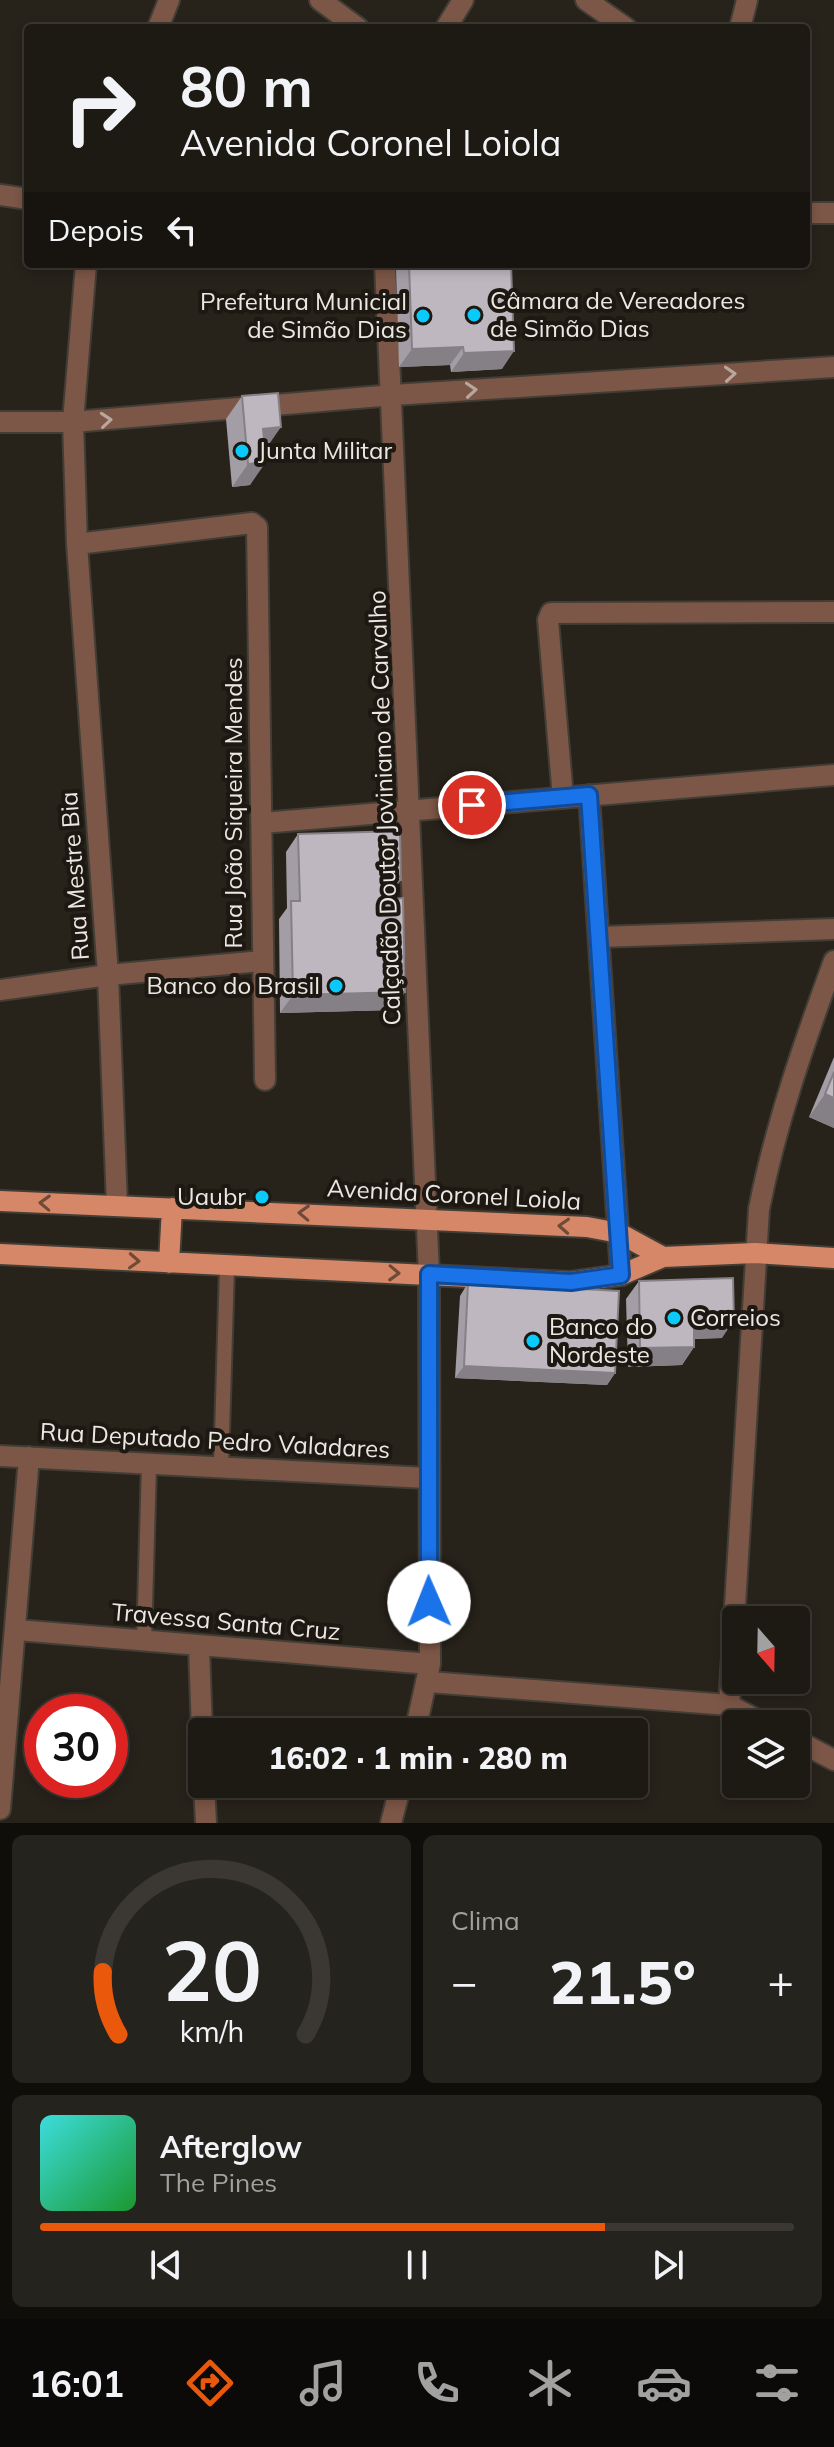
<!DOCTYPE html>
<html lang="pt">
<head>
<meta charset="utf-8">
<style>
  body { margin:0; font-family:Mulish,sans-serif; background:#25231d; color:#f1f3f6; height:100vh; display:flex; flex-direction:column; font-size:30px; white-space:nowrap }
  * { box-sizing:border-box; margin:0 }
  p { font-size:26px; color:#a0a1a0 }
  .icon { flex:none; width:44px; height:44px; fill:none; stroke:currentColor; stroke-width:2; stroke-linecap:round; stroke-linejoin:round }
  .map { position:relative; height:1823px; overflow:hidden }
  .drawer { display:flex; flex-direction:column; gap:12px; padding:12px; background:#100e0b; flex:1 }
  .drawer>* { flex:none }
  .hud { position:absolute; left:24px; top:24px; width:786px; height:244px; border-radius:8px; box-shadow:0 4px 12px #0003,0 0 0 2px #3b3834; background:#1d1a14; color:#f1f3f6; overflow:hidden }
  .needle { width:52px; rotate:160deg }
  .tools { position:absolute; left:722px; top:1606px; display:grid; gap:16px }
  .tools a { display:grid; place-items:center; width:88px; height:88px; border-radius:8px; background:#1d1a14; box-shadow:0 4px 12px #0003,0 0 0 2px #3b3834; font-size:40px }
  .speed { position:absolute; left:24px; top:1694px; display:flex; gap:16px; font-size:40px; font-weight:700; text-align:center }
  .speed>* { display:grid; place-content:center; width:104px; height:104px; border-radius:50%; background:#1d1a14; box-shadow:0 4px 12px #0003,0 0 0 2px #3b3834; line-height:1 }
  .speed .limit { border:12px solid #d22; background:#fff; color:#111 }
  .pin { position:absolute; display:grid; place-items:center; width:68px; height:68px; color:#fff; margin:-34px; border:4px solid #fff; border-radius:50%; box-shadow:0 2px 8px #0007 }
  .me { position:absolute; width:88px; margin:-44px; rotate:359deg; stroke-linejoin:round; filter:drop-shadow(0 0 6px #0008) }
  .turn { display:flex; align-items:center; gap:28px; height:168px; padding:0 24px; font-size:36px }
  .turn .icon { width:104px; height:104px; stroke-width:2.5 }
  .turn b { display:block; font-size:56px; line-height:68px }
  .then { display:flex; align-items:center; height:76px; padding:0 24px; background:#0003; gap:16px; font-size:30px }
  .big { font-size:60px; font-weight:800; line-height:1.1 }
  .drawer .tile { flex:1; display:flex; flex-direction:column; justify-content:center; gap:12px; min-width:0; padding:0 28px; border-radius:12px; background:#25231d }
  .drawer .dial { align-items:center; gap:0 }
  .dial svg { height:208px; overflow:visible; fill:none; stroke:#3b3834; stroke-width:7; stroke-linecap:round; text-anchor:middle }
  .dial text { fill:#f1f3f6; stroke:none }
  .song { display:flex; align-items:center; gap:24px }
  .cover { width:96px; height:96px; border-radius:12px; background:linear-gradient(135deg,hsl(180 70% 55%),hsl(130 70% 35%)) }
  .played { height:8px; border-radius:4px; background:linear-gradient(90deg,#ea580c 75%,#3b3834 75%) }
  .keys { display:flex; justify-content:space-around; direction:ltr }
  .heat { display:flex; justify-content:space-between; align-items:center; font-size:44px; direction:ltr }
  .drawer .tiles { flex:1; display:grid; gap:12px; grid-template-columns:1fr 1fr }
  .tile:last-child { grid-column:span 2 }
  .trip { position:absolute; left:188px; top:1718px; width:460px; height:80px; border-radius:8px; background:#1d1a14; box-shadow:0 4px 12px #0003,0 0 0 2px #3b3834; font-weight:800; line-height:80px; text-align:center }
  .tab-bar { display:flex; height:128px; justify-content:space-around; align-items:center; background:#0c0a08; color:#a0a1a0 }
  .tab-bar .icon { width:56px; height:56px }
  .tab-bar .selected { color:#ea580c }
  .tab-bar b { font-size:36px; color:#f1f3f6 }
  .map>svg:first-child { display:block }
</style>
</head>
<body>
<div class="map">
<svg width="834" height="1823" viewBox="0 0 834 1823">
  <rect width="100%" height="100%" fill="#27221a"/>
  <g fill="none" stroke-linecap="round" stroke-linejoin="round">
    <defs>
      <path id="lane" d="M221 1467 227 1267
        M144 1643 149 1464"/>
      <path id="street" d="M320 0 358 28
        M586 0 626 28
        M158 28 169 0
        M446 28 463 0
        M740 28 747 0
        M0 195 28 199
        M806 213H834
        M86 264 73 422 77 544 108 975 117 1205
        M385 264 429 1274 430 1664 415 1732
        M0 422H73L393 395 834 367
        M77 544 252 523 257 527 265 1080
        M589 795 621 1275
        M563 798 548 620 551 613 834 612
        M262 823 834 775
        M599 937 834 929
        M0 990 108 975 262 961
        M0 1456 427 1478
        M17 1630 430 1664
        M199 1647 202 1732
        M429 1682 729 1705 765 1724
        M729 1705 759 1209C776 1123 804 1043 834 961
        M796 1740 834 1760
        M204 1784 206 1823
        M0 1809 29 1457
        M391 1823 401 1784"/>
      <path id="primary" d="M0 1201 587 1227 619 1233 663 1257
        M0 1254 571 1282 621 1275 663 1257 755 1253 834 1258
        M169 1263 172 1208"/>
    </defs>
    <use href="#lane" stroke="#423e36" stroke-width="18"/>
    <use href="#street" stroke="#423e36" stroke-width="24"/>
    <use href="#primary" stroke="#423e36" stroke-width="24"/>
    <use href="#lane" stroke="#7c5646" stroke-width="14"/>
    <use href="#street" stroke="#7c5646" stroke-width="20"/>
    <use href="#primary" stroke="#d68767" stroke-width="20"/>
  </g>
  <path fill="#a39da5" d="M398 264H511L502 369 451 372 450 365 399 367 396 267Z
    M242 396 265 450 250 485 232 487 226 419Z
    M298 834 401 880 392 891 393 899 405 992 393 1010 280 1013 279 919 287 908 286 852Z
    M834 1057V1128L809 1117Z
    M639 1281 722 1338 694 1339V1347L682 1365 628 1367 626 1299Z
    M468 1283 615 1373 607 1385 455 1378 460 1296Z"/>
  <path fill="#858086" d="M463 347 450 365 399 367 412 349Z
    M514 351 502 369 451 372 464 353Z
    M281 427 265 450 263 429Z
    M266 462 250 485 232 487 248 464Z
    M392 880H401L388 898Z
    M405 992 393 1010 280 1013 293 995Z
    M825 1094 834 1098V1128L809 1117Z
    M734 1320 722 1338 681 1339 694 1321Z
    M694 1347 682 1365 628 1367 640 1348Z
    M464 1366 615 1373 607 1385 455 1378Z"/>
  <path fill="#beb7c0" stroke="#858086" stroke-width="2" d="M409 264H511L514 351 464 353 463 347 412 349Z
    M278 393 281 427 263 429 266 462 248 464 242 396Z
    M400 831 401 880H392L393 899 403 898 405 992 293 995 291 901H300L298 834Z
    M834 1072V1098L825 1094Z
    M733 1278 734 1320 694 1321V1347L640 1348 639 1281Z
    M468 1283 619 1291 615 1373 464 1366Z"/>
  <defs><path id="oneway-chevron" d="M-2-3.5L2.5 0L-2 3.5" fill="none" stroke-width="1.6" stroke-linecap="round" stroke-linejoin="round" transform="scale(2)"/></defs>
  <g stroke="#b9a69c">
    <use href="#oneway-chevron" transform="translate(730 374) rotate(-4)"/>
    <use href="#oneway-chevron" transform="translate(471 390) rotate(-4)"/>
    <use href="#oneway-chevron" transform="translate(106 420) rotate(-5)"/>
  </g>
  <g stroke="#704a38">
    <use href="#oneway-chevron" transform="translate(45 1203) rotate(-178)"/>
    <use href="#oneway-chevron" transform="translate(304 1213) rotate(-178)"/>
    <use href="#oneway-chevron" transform="translate(564 1226) rotate(-177)"/>
    <use href="#oneway-chevron" transform="translate(134 1261) rotate(3)"/>
    <use href="#oneway-chevron" transform="translate(394 1273) rotate(2)"/>
  </g>
  <g fill="none" stroke-linecap="round" stroke-linejoin="round">
    <defs>
      <path id="route" d="M429 1602V1274L571 1282 621 1275 589 795 472 805"/>
    </defs>
    <use href="#route" stroke="#114b97" stroke-width="20"/>
    <use href="#route" stroke="#1a73e8" stroke-width="14"/>
  </g>
  <g fill="#09cafa" stroke="#1d1811" stroke-width="3">
    <circle cx="474" cy="315" r="8"/>
    <circle cx="423" cy="316" r="8"/>
    <circle cx="242" cy="451" r="8"/>
    <circle cx="336" cy="986" r="8"/>
    <circle cx="262" cy="1197" r="8"/>
    <circle cx="674" cy="1318" r="8"/>
    <circle cx="533" cy="1341" r="8"/>
  </g>
  <g text-anchor="middle" stroke-width="8" stroke-linejoin="round" paint-order="stroke">
    <g font-size="24" fill="#ebe7e2" stroke="#1d1811" text-anchor="start">
      <text x="490" y="309">Câmara de Vereadores<tspan x="490" dy="28">de Simão Dias</tspan></text>
      <text x="407" y="310" text-anchor="end">Prefeitura Municial<tspan x="407" dy="28">de Simão Dias</tspan></text>
      <text x="258" y="459">Junta Militar</text>
      <text x="320" y="994" text-anchor="end">Banco do Brasil</text>
      <text x="246" y="1205" text-anchor="end">Uaubr</text>
      <text x="690" y="1326">Correios</text>
      <text x="549" y="1335">Banco do<tspan x="549" dy="28">Nordeste</tspan></text>
    </g>
    <g font-size="24" fill="#ebe7e2" stroke="#1d1811">
      <text transform="translate(234 803) rotate(-90)" y="8">Rua João Siqueira Mendes</text>
      <text transform="translate(385 808) rotate(-92)" y="8">Calçadão Doutor Joviniano de Carvalho</text>
      <text transform="translate(75 876) rotate(-94)" y="8">Rua Mestre Bia</text>
      <text transform="translate(454 1195) rotate(3)" y="8">Avenida Coronel Loiola</text>
      <text transform="translate(215 1441) rotate(3)" y="8">Rua Deputado Pedro Valadares</text>
      <text transform="translate(226 1622) rotate(5)" y="8">Travessa Santa Cruz</text>
    </g>
  </g>
</svg>
<div class="tools">
<a><svg class="needle" viewBox="-14 -14 28 28"><path d="M0-13l5 13h-10z" fill="#e53935"/><path d="M0 13l5-13h-10z" fill="#a0a1a0"/></svg></a>
<a><svg class="icon" aria-label="layers" viewBox="0 0 24 24"><path d="M12 4l9 5-9 5-9-5zM3 14l9 5 9-5"/></svg></a>
</div>
<div class="speed"><div class="limit">30</div></div>
<div class="pin" style="left:472px;top:805px;background:#d93025"><svg class="icon" aria-label="arrive" viewBox="0 0 24 24"><path d="M6 21V4h12l-3 4 3 4H6"/></svg></div>
<svg class="me" style="left:429px;top:1602px" viewBox="-20 -20 40 40"><circle r="19" fill="#fff"/><path d="M0-13L10 11 0 6-10 11z" fill="#1a73e8"/></svg>
<div class="trip">16:02 · 1 min · 280 m</div>
<div class="hud">
<div class="turn"><svg class="icon" aria-label="right" viewBox="0 0 24 24"><path d="M7 20v-9h11M14 6l5 5-5 5"/></svg><div><b>80 m</b>Avenida Coronel Loiola</div></div>
<div class="then">Depois<svg class="icon" aria-label="left" viewBox="0 0 24 24"><path d="M17 20v-9H6M10 6l-5 5 5 5"/></svg></div>
</div>
</div>
<section class="drawer">
<div class="tiles">
<div class="tile dial"><svg viewBox="0 0 100 80">
<path d="M14 69A42 42 0 1 1 86 69"/>
<path d="M14 69A42 42 0 0 1 8 45" stroke="#ea580c"/>
<text x="50" y="56" font-size="32" font-weight="700">20</text>
<text x="50" y="72" font-size="11">km/h</text>
</svg></div>
<div class="tile"><p>Clima</p>
<div class="heat"><a>−</a><b class="big">21.5°</b><a>+</a></div>
</div>
<div class="tile">
<div class="song"><i class="cover"></i><div><b>Afterglow</b><p>The Pines</p></div></div>
<div class="played"></div>
<div class="keys"><svg class="icon" aria-label="previous" viewBox="0 0 24 24"><path d="M18 5L8 12l10 7zM5 5v14"/></svg><svg class="icon" aria-label="pause" viewBox="0 0 24 24"><path d="M8 5v14M16 5v14"/></svg><svg class="icon" aria-label="next" viewBox="0 0 24 24"><path d="M6 5l10 7-10 7zM19 5v14"/></svg></div>
</div>
</div>
</section>
<nav class="tab-bar">
<b>16:01</b>
<svg class="icon selected" aria-label="directions" viewBox="0 0 24 24"><path d="M12 3l9 9-9 9-9-9zM9 14v-3h6M13 9l2 2-2 2"/></svg>
<svg class="icon" aria-label="music" viewBox="0 0 24 24"><path d="M9 18V5l10-2v13"/><circle cx="6" cy="18" r="3"/><circle cx="16" cy="16" r="3"/></svg>
<svg class="icon" aria-label="phone" viewBox="0 0 24 24"><path d="M5 4h4l2 5-3 2q2 4 5 5l2-3 5 2v4C11 20 4 13 5 4z"/></svg>
<svg class="icon" aria-label="climate" viewBox="0 0 24 24"><path d="M12 3v18M4 7l16 10M4 17L20 7"/></svg>
<svg class="icon" aria-label="car" viewBox="0 0 24 24"><path d="M5 17H2v-5l4-1 3-4h7l3 4 3 1v5h-3M9 17h6M6 11h13"/><circle cx="7" cy="17" r="2"/><circle cx="17" cy="17" r="2"/></svg>
<svg class="icon" aria-label="filters" viewBox="0 0 24 24"><path d="M4 7h16M4 17h16"/><circle cx="9" cy="7" r="2"/><circle cx="15" cy="17" r="2"/></svg>
</nav>
</body>
</html>
